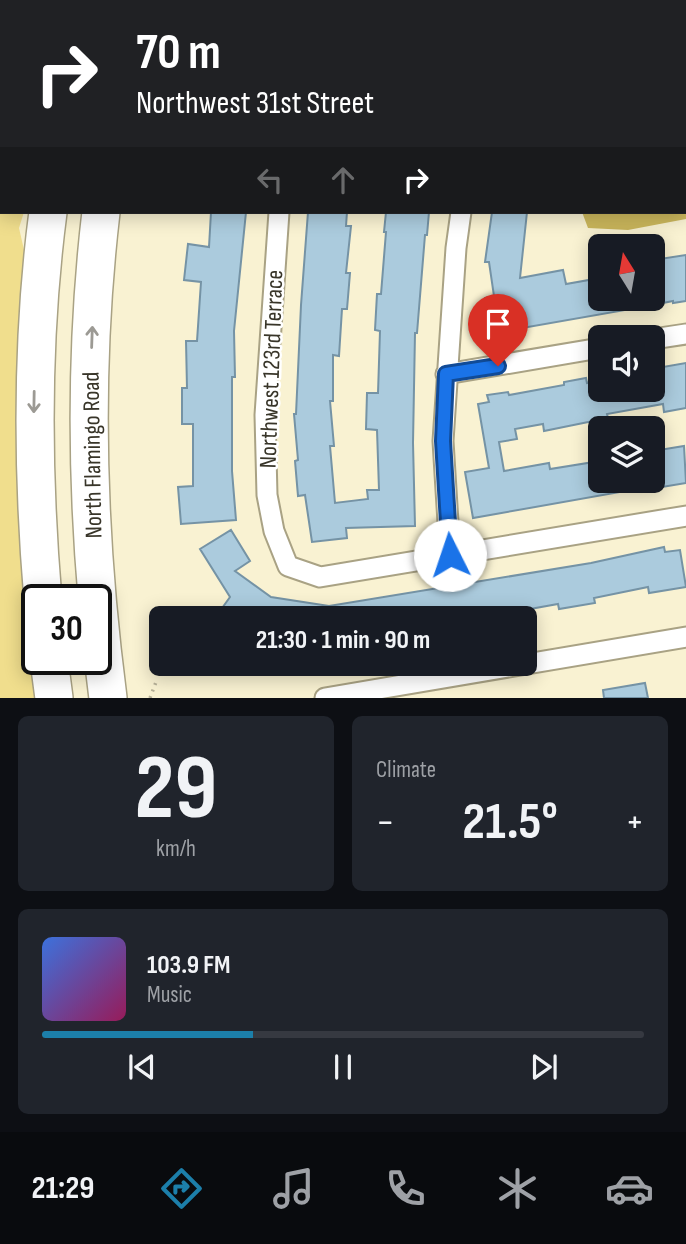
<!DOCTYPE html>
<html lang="en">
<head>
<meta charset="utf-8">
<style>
  body { margin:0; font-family:"Sofia Sans Condensed",sans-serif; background:#20242c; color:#f1f3f6; height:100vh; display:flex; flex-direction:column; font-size:26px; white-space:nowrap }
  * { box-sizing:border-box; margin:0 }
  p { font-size:23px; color:#9ea1a6 }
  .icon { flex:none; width:38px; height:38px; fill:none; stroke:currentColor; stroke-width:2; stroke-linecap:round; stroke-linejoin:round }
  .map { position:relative; height:698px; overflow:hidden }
  .sheet { display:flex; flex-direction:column; gap:18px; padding:18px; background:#0d0f14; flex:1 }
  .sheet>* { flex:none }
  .guide { position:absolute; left:0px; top:0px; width:686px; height:214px; box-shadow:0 4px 18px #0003; background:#202124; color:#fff; overflow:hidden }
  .needle { width:46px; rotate:349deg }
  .fabs { position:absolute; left:588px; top:234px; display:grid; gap:14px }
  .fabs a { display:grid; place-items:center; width:77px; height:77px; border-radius:10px; background:#171b24; box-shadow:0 4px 18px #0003; font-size:35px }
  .speed { position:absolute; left:21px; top:584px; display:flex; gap:14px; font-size:35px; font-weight:700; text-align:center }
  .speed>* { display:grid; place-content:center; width:91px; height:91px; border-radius:50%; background:#171b24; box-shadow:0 4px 18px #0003; line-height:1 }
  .speed .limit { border:4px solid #111; border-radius:10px; background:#fff; color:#111 }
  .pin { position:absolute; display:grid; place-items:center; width:60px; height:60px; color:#fff; margin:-72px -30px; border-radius:50% 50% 50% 0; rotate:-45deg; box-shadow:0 0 7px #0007 }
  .pin .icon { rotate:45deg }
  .me { position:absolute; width:77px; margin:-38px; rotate:356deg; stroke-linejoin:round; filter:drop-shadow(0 0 5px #0008) }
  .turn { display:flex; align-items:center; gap:24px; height:147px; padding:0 21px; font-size:32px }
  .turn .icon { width:91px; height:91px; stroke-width:2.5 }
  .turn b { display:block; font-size:49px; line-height:60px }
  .lanes { display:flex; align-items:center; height:66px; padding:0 21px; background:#0003; justify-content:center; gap:35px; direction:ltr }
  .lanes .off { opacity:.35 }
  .big { font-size:52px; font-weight:700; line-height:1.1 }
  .sheet .card { flex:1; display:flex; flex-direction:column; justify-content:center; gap:10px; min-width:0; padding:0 24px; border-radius:10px; background:#20242c }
  .sheet .dial { align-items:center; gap:0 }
  .dial b { font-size:91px; line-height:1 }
  .song { display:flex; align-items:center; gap:21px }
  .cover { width:84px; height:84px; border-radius:10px; background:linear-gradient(135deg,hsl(220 70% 55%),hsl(330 70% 35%)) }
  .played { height:7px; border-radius:4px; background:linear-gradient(90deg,#1c7faa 35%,#363941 35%) }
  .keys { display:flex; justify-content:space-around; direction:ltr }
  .heat { display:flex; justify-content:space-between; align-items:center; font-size:38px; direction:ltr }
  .sheet .tiles { flex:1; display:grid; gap:18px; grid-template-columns:1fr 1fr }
  .card:last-child { grid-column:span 2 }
  .trip { position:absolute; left:149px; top:606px; width:388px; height:70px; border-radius:10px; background:#171b24; box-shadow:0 4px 18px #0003; font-weight:700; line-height:70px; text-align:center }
  .tabs { display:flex; height:112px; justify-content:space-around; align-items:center; background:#090b0e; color:#9ea1a6 }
  .tabs .icon { width:49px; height:49px }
  .tabs .on { color:#1c7faa }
  .tabs b { font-size:32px; color:#f1f3f6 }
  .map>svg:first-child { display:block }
</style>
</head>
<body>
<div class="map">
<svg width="686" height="698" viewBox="0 0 686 698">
  <rect width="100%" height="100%" fill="#f9f2d2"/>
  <path fill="#f0de8d" d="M0 0H60L2 2V212H24L19 228 27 263 20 445 38 698H0Z"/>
  <path fill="#cbb75c" d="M613 0H686V219L628 230 588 228 582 212H684V2H612Z"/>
  <path fill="#abcbdd" stroke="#7593a5" stroke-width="2" d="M211 212H246L234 331 235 377H232V471L236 520 181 524 178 487 193 486V424H182V388H187L186 341H197L201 282 184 280 188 244 209 247Z
    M308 212H347L346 226H351L346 273H350L347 309H342L339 356 333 355V401H330L334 446H330L335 503 368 499 367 490H379L377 430 366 429 367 393H378L380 331 375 330 377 294H381L386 232H384L386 212H429L427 235H425L417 333H415L413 443 415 526 346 528 347 538 312 542 305 495 298 496 295 461 298 460 294 414H296L301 305Z
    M492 212H527L520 278 563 270 566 284 600 278V299H648V306L500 332 499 322 489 324 485 298 494 296 489 262H485Z
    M686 255V301L673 303V301L653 305V260Z
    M686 363V408L664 412 663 404 607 414 608 418 544 431 543 424 515 429 517 439 499 442 504 471 549 463 550 469 594 462 597 481H637V489L473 518 465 472 489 468 478 404 489 402 487 395 508 392 509 395 564 385V382L586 378 587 383 600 381V390H660L657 368Z
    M684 446 686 483 656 488 653 487V451Z
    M231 530 250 561 235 571 271 597 329 606 591 563 664 547 665 552 680 550 686 587 649 593 648 587 594 598 595 603 559 609 558 604 502 614 503 618H215L230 597 200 549Z
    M645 683 648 698H604L603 690Z"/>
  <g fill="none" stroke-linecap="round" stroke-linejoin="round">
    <defs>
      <path id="street" d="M315 2V0
        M495 2 496 0
        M0 21 2 22
        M0 70H2
        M279 212 265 415 267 495 274 531 288 566 320 577 686 516
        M653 339 686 334
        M446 374 600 348
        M450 555 443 441 456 248 461 212
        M325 698 686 637"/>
      <path id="highway" d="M81 2V0
        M136 2V0
        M101 212C82 373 87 537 108 698
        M43 600C32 471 31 341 48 212
        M49 660 54 698"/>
    </defs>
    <use href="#street" stroke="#a9a284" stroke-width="23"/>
    <use href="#highway" stroke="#a9a284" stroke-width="40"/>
    <path stroke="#b7b198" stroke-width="3.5" stroke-dasharray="2 5" stroke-linecap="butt" d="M150 698 156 682"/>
    <use href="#street" stroke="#fff" stroke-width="19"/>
    <use href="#highway" stroke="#fff" stroke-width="37"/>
  </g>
  <defs><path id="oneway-shaft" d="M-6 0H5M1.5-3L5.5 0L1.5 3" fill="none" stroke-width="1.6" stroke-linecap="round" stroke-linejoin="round" transform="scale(1.75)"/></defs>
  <g stroke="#9c9a94">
    <use href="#oneway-shaft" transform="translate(92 337) rotate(-88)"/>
    <use href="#oneway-shaft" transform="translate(34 402) rotate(91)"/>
  </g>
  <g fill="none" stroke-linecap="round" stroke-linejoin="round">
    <defs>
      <path id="route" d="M450 555 443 441 446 374 498 366"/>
    </defs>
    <use href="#route" stroke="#114b97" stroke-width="18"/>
    <use href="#route" stroke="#1a73e8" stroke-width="12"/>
  </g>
  <g text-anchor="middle" stroke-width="5" stroke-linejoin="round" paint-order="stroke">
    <g font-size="24" fill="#383529" stroke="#fff">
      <text transform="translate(271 369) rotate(-88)" y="8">Northwest 123rd Terrace</text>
      <text transform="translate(92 455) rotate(-91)" y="8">North Flamingo Road</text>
    </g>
  </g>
</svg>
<div class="fabs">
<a><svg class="needle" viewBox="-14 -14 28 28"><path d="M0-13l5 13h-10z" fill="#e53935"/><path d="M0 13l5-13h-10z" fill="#9ea1a6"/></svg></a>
<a><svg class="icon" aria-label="sound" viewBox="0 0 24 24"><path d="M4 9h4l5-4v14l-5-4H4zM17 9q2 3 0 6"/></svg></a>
<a><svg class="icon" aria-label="layers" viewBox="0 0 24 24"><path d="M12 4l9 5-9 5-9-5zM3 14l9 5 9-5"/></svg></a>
</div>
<div class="speed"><div class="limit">30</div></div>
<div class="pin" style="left:498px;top:366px;background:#d93025"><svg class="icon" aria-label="arrive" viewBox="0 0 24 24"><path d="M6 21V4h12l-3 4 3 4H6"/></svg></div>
<svg class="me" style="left:450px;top:555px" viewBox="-20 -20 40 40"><circle r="19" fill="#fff"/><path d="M0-13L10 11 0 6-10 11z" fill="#1a73e8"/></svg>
<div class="trip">21:30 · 1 min · 90 m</div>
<div class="guide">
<div class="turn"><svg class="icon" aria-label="right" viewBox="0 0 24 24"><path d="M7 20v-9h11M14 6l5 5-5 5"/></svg><div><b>70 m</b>Northwest 31st Street</div></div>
<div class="lanes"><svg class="icon off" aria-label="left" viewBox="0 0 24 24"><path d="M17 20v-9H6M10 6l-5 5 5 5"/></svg><svg class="icon off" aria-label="ahead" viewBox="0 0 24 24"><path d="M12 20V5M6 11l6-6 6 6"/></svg><svg class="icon" aria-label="right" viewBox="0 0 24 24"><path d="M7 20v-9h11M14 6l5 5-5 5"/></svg></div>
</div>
</div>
<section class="sheet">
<div class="tiles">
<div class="card dial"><b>29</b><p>km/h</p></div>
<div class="card"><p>Climate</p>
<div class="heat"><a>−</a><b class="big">21.5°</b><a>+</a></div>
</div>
<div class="card">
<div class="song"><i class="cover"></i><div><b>103.9 FM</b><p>Music</p></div></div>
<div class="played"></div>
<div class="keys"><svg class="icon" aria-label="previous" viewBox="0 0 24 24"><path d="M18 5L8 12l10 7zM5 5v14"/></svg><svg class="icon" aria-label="pause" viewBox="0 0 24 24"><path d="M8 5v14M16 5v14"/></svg><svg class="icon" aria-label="next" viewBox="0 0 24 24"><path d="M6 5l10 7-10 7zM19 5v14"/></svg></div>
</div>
</div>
</section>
<nav class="tabs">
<b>21:29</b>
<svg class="icon on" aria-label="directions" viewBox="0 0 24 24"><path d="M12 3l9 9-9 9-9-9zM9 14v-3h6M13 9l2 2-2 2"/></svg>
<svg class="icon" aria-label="music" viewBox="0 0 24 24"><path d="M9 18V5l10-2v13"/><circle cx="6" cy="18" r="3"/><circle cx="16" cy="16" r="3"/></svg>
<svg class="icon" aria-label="phone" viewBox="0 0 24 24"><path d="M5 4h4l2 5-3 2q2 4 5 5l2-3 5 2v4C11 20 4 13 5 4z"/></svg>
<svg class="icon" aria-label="climate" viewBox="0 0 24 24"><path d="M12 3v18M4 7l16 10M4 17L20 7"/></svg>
<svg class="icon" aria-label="car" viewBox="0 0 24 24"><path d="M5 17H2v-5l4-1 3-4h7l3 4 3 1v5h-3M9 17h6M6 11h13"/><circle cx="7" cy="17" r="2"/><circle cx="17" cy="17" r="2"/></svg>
</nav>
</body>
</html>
